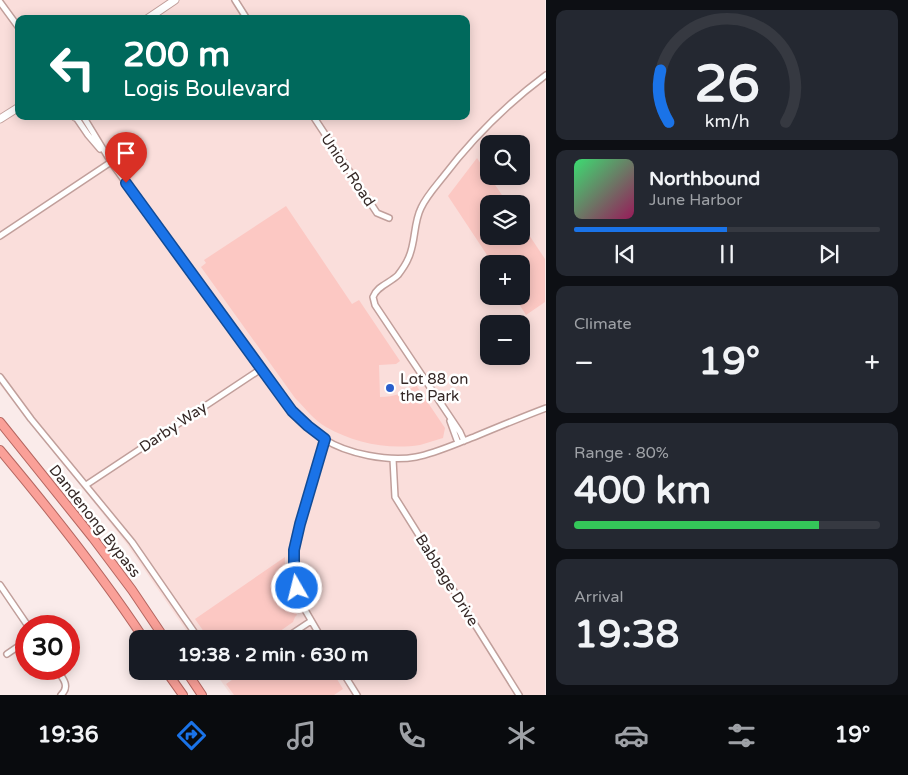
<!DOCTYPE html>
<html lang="en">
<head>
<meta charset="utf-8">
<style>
  body { margin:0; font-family:"Varela Round",sans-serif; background:#242831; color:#f1f3f6; height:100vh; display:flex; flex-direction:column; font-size:19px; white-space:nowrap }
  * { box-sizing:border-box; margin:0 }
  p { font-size:16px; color:#9ea1a6 }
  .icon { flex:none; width:28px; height:28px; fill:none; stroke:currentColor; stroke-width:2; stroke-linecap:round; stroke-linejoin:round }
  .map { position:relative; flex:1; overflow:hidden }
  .side { display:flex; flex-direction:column; gap:10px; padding:10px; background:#0d0f14; width:362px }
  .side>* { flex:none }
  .guide { position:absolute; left:15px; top:15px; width:455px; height:105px; border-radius:10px; box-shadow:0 2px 12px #0003; background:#00695c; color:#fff; overflow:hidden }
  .controls { position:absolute; left:480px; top:135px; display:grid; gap:10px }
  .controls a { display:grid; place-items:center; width:50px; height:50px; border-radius:10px; background:#171b24; box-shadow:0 2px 12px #0003; font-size:25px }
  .speed { position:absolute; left:15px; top:615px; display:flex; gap:10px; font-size:25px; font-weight:700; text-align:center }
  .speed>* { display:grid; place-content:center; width:65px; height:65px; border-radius:50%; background:#171b24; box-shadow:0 2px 12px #0003; line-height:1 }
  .speed .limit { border:8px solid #d22; background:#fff; color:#111 }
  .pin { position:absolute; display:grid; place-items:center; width:42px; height:42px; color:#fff; margin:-51px -21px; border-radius:50% 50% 50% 0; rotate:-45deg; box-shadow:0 0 5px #0007 }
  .pin .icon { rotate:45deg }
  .me { position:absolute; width:55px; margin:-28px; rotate:352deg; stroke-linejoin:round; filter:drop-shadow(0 0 4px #0008) }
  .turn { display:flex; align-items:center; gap:18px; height:105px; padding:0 25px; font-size:22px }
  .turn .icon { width:65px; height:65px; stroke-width:2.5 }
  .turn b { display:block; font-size:35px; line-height:42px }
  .big { font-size:38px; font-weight:700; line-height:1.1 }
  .side .tile { flex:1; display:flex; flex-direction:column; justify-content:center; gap:8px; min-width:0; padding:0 18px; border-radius:10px; background:#242831 }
  .side .dial { align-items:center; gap:0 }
  .dial svg { height:130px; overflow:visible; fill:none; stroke:#363941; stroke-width:7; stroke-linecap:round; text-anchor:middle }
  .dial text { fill:#f1f3f6; stroke:none }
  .song { display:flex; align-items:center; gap:15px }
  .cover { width:60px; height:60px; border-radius:8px; background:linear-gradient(135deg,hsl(140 70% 55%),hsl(330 70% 35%)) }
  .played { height:5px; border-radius:2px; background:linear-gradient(90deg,#1a73e8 50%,#363941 50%) }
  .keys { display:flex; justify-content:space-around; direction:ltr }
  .heat { display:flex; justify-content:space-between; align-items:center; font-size:28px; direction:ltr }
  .charge { height:8px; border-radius:4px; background:linear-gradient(90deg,#34c759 80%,#363941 0) }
  .trip { position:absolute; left:129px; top:630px; width:288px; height:50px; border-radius:10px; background:#171b24; box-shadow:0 2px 12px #0003; font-weight:700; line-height:50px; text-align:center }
  .tab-bar { display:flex; height:80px; justify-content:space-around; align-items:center; background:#090b0e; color:#9ea1a6 }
  .tab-bar .icon { width:35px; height:35px }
  .tab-bar .active { color:#1a73e8 }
  .tab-bar b { font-size:22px; color:#f1f3f6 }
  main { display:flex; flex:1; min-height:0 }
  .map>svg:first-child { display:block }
</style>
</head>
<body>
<main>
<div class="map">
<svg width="546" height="695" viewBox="0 0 546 695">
  <rect width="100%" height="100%" fill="#faebea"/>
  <path fill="#fadedb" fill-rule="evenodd" d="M0 0H545V695H231L214 671H408V639H192L126 543 0 385ZM19 19H466V116H19ZM489 144H521V176H489ZM489 204H521V236H489ZM489 264H521V296H489ZM489 324H521V356H489Z"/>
  <path fill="#fcc8c3" d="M477 158 508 204H489V236H521V223L545 259V302L526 315 514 296H521V264H493L448 196Z
    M286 206 352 304 359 300 400 361 396 364 379 365 380 397C394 397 405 393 416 385L445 428 443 438C435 440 428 443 420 445 388 450 354 443 326 427 314 420 305 408 295 398L201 267 206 263 204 260Z
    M285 557C284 577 289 597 297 615L295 617 293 622 269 639H209L195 619Z
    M245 671H332L343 689 334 695H234L226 684Z"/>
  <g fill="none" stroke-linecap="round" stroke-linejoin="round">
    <defs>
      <path id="minor" d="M235 0 247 19
        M0 2 19 28
        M75 116 88 135 100 149
        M83 116 111 162 169 243 292 411C302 421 312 431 324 439 347 454 389 462 416 457 436 453 455 444 474 437 498 427 522 417 546 408
        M313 116 377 213 389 218
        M0 236 111 162
        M0 377 31 419 132 542 199 639
        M450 421 458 443
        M464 441 460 432 375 305 373 297C377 286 390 283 398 275 401 271 406 264 408 259 416 243 413 224 421 208 426 197 435 187 443 177 472 139 507 104 546 75
        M393 459 395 497 519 695
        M86 485 261 369
        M0 585 28 626
        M284 639 311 621
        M322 639 301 603 294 574V550L300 524 325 439
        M7 654 26 641
        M56 669C62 677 71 686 61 695
        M225 671 230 673 236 671
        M342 671 357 695"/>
      <path id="secondary" d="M147 19 175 0
        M75 116V117
        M0 119 19 107"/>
      <path id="trunk" d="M0 422 93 538 132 590 165 639
        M0 450C51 511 100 572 144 639
        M166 671 183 695
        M186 671 202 695"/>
    </defs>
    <use href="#minor" stroke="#c19f9b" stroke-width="8"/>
    <use href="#secondary" stroke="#c19f9b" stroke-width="9"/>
    <use href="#trunk" stroke="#b46660" stroke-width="10"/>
    <use href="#minor" stroke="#fff" stroke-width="5"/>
    <use href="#secondary" stroke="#fff" stroke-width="7"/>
    <use href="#trunk" stroke="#faa098" stroke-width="8"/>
  </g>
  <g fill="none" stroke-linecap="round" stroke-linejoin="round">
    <defs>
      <path id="route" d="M126 183 292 411 308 426 325 439 300 524 294 550V574L297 588"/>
    </defs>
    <use href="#route" stroke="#114b97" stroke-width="12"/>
    <use href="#route" stroke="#1a73e8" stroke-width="9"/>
  </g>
  <circle fill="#295ecc" stroke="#fff" stroke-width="2" cx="390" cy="388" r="5"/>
  <g text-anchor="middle" stroke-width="5" stroke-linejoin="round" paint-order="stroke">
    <g font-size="15" fill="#352826" stroke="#fff">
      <text transform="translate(348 170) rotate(56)" y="5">Union Road</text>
      <text transform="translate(173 427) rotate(-34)" y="5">Darby Way</text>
      <text transform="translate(95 521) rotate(52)" y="5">Dandenong Bypass</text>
      <text transform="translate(447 580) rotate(58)" y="5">Babbage Drive</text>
    </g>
    <g font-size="15" fill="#352826" stroke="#fff" text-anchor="start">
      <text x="400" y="384">Lot 88 on<tspan x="400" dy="17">the Park</tspan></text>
    </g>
  </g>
</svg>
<div class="controls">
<a><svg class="icon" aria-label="search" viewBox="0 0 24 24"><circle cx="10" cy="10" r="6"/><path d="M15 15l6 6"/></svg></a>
<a><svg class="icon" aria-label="layers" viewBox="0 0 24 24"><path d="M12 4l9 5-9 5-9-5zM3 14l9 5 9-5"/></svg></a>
<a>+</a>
<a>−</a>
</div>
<div class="speed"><div class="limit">30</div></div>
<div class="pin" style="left:126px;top:183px;background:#d93025"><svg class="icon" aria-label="arrive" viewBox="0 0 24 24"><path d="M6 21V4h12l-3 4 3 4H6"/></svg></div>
<svg class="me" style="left:297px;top:588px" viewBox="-20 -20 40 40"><circle r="17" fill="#1a73e8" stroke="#fff" stroke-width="3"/><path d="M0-11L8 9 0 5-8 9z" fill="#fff"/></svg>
<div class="trip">19:38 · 2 min · 630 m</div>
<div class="guide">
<div class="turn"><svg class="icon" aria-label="left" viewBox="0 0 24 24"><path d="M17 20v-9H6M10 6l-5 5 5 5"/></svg><div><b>200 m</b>Logis Boulevard</div></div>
</div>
</div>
<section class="side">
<div class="tile dial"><svg viewBox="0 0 100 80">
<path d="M14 69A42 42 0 1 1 86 69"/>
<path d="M14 69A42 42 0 0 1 9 37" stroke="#1a73e8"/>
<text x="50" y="56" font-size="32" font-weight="700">26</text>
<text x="50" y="72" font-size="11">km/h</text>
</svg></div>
<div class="tile">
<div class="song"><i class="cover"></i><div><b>Northbound</b><p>June Harbor</p></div></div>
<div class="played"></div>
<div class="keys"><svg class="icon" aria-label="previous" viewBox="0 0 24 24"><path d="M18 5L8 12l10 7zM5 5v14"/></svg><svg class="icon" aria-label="pause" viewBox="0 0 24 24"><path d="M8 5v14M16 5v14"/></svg><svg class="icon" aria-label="next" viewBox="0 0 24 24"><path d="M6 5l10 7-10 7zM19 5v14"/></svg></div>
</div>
<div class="tile"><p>Climate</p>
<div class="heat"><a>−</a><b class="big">19°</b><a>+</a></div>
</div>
<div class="tile"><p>Range · 80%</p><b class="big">400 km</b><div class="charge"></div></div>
<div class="tile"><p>Arrival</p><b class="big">19:38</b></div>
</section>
</main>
<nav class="tab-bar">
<b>19:36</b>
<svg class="icon active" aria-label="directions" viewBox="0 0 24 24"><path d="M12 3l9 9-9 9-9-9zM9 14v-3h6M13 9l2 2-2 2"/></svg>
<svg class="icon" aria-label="music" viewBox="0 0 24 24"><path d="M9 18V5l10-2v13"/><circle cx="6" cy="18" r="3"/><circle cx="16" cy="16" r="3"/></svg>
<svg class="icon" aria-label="phone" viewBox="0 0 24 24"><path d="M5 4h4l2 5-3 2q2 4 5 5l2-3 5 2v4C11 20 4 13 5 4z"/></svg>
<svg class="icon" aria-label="climate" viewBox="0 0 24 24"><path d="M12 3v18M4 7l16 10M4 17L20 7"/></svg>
<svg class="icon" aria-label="car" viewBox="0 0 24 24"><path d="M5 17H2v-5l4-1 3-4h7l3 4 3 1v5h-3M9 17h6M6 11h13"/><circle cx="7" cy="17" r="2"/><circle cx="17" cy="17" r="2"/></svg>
<svg class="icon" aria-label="filters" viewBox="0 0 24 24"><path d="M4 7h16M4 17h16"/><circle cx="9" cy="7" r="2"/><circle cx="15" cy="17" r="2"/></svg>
<b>19°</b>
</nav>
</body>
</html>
